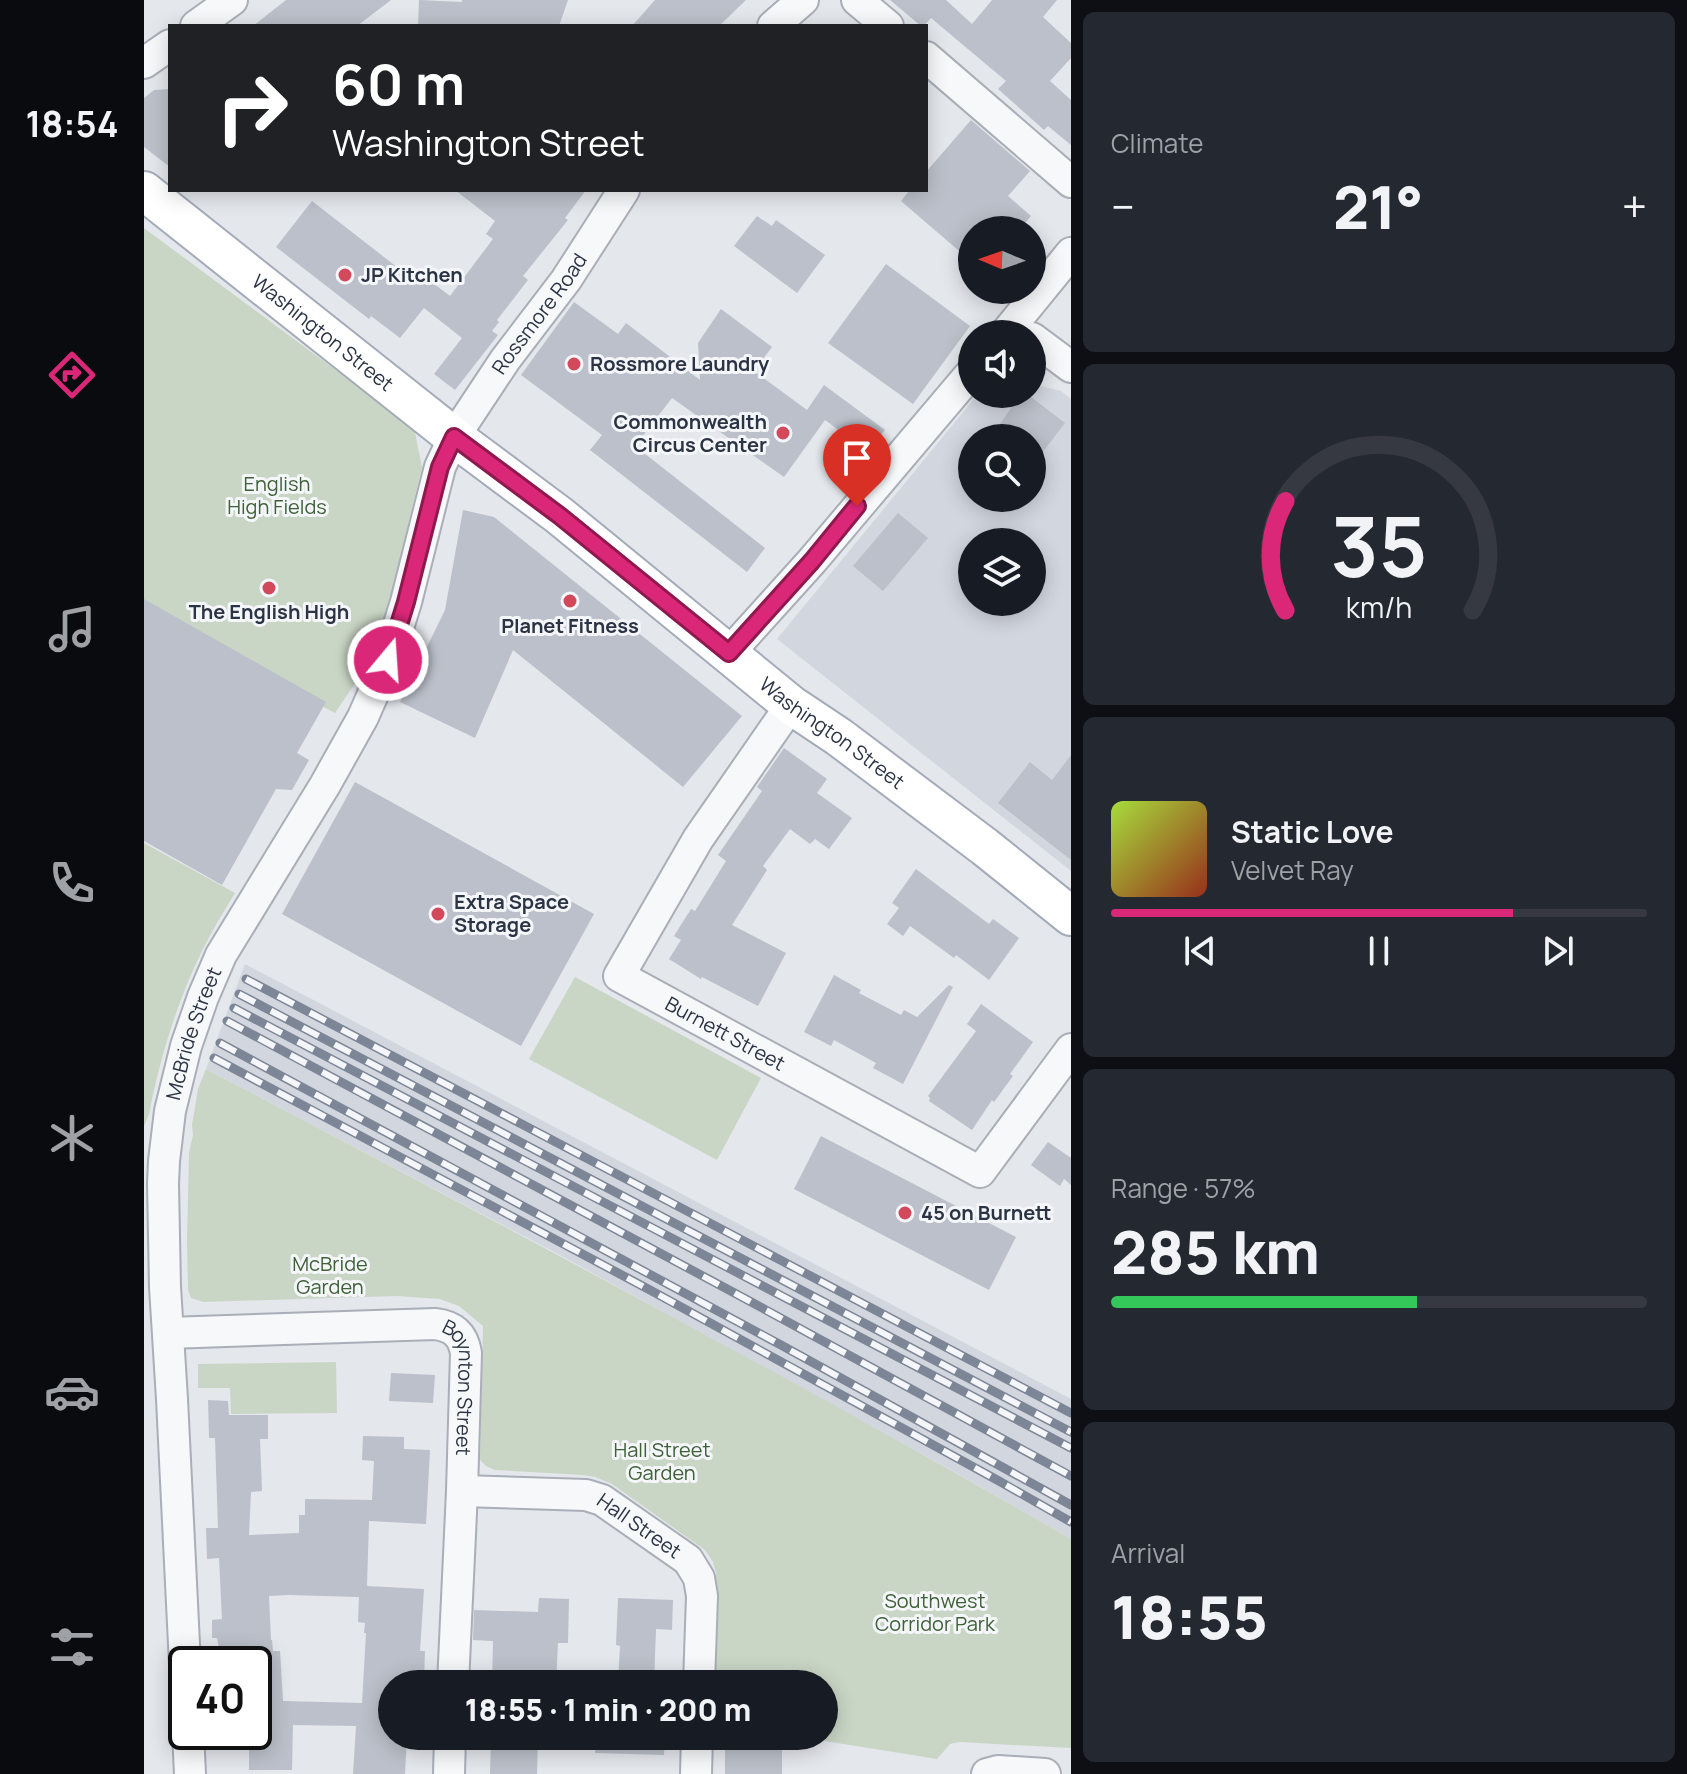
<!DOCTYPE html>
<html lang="en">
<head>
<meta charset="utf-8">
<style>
  body { margin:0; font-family:Manrope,sans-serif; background:#242831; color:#f1f3f6; height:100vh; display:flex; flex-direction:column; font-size:30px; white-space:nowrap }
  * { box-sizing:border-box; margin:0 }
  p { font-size:26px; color:#9ea1a6 }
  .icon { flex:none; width:44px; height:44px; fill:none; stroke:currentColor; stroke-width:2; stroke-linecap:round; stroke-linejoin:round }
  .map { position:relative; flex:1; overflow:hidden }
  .details { display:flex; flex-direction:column; gap:12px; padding:12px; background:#0d0f14; width:616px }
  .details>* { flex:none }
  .banner { position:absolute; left:24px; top:24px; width:760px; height:168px; border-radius:0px; box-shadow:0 4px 20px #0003; background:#202124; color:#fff; overflow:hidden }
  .needle { width:52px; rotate:272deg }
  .buttons { position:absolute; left:814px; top:216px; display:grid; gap:16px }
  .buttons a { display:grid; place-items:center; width:88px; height:88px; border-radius:50%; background:#171b24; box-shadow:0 4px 20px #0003; font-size:40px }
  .speed { position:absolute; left:24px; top:1646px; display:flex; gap:16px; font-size:40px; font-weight:700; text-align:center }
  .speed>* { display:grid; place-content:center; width:104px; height:104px; border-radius:50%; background:#171b24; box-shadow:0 4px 20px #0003; line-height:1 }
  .speed .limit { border:4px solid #111; border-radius:12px; background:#fff; color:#111 }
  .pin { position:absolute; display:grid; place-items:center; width:68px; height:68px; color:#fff; margin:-82px -34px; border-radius:50% 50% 50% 0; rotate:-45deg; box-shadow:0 0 8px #0007 }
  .pin .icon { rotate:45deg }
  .me { position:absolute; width:88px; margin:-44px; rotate:18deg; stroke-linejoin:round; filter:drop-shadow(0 0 6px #0008) }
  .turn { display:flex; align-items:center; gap:28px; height:168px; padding:0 32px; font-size:36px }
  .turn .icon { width:104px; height:104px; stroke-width:2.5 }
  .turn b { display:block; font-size:56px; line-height:68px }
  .big { font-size:60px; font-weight:800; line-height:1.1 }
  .details .card { flex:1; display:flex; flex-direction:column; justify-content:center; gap:12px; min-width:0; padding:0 28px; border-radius:12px; background:#242831 }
  .details .dial { align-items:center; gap:0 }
  .dial svg { height:208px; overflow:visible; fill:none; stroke:#363941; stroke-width:7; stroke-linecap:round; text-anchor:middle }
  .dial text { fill:#f1f3f6; stroke:none }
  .song { display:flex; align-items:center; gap:24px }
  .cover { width:96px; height:96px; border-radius:12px; background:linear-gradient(135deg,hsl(80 70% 55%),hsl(10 70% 35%)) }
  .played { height:8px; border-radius:4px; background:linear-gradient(90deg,#db2777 75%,#363941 75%) }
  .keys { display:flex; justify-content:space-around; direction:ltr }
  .heat { display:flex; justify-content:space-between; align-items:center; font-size:44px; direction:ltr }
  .charge { height:12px; border-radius:6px; background:linear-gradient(90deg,#34c759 57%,#363941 0) }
  .trip { position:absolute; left:234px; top:1670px; width:460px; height:80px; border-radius:40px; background:#171b24; box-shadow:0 4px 20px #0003; font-weight:800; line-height:80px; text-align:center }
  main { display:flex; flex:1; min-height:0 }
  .menu { display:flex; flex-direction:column; width:144px; justify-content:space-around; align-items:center; background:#090b0e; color:#9ea1a6 }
  .menu .icon { width:56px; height:56px }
  .menu .on { color:#db2777 }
  .menu b { font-size:36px; color:#f1f3f6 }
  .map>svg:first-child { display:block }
</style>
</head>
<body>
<main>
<nav class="menu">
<b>18:54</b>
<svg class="icon on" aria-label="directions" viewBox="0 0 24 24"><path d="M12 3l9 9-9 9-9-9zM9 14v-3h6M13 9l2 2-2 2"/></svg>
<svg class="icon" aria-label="music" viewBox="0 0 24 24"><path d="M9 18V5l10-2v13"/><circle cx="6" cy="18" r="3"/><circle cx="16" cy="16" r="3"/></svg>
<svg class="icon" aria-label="phone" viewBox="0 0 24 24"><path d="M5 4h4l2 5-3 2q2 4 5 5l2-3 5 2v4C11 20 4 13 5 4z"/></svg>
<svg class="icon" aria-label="climate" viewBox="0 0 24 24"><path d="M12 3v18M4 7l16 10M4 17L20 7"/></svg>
<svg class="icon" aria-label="car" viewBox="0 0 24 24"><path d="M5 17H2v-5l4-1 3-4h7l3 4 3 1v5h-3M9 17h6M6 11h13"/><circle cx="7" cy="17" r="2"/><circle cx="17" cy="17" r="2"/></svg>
<svg class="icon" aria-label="filters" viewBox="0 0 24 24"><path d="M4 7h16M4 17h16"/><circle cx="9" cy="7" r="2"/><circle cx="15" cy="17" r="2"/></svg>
</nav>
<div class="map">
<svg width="927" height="1774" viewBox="0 0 927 1774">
  <rect width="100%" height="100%" fill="#e4e7ec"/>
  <path fill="#d2d6de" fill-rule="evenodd" d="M888 384 917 391 927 399V871L633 639 834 394H888ZM828 438H888V498H828ZM828 542H888V602H828Z
    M101 964 927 1399V1539L807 1470 412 1253 62 1069Z"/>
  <path fill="#c9d6c5" d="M0 228 270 428 278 467 262 533 238 643 191 713 0 612Z
    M0 843 91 893C80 911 69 929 60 947 34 999 16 1057 5 1114L0 1126Z
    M431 977 617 1078 573 1160 385 1059Z
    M62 1069C353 1222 643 1375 927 1539V1748L815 1742 806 1744 793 1759 662 1738V1736H680V1684L570 1683 572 1573 569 1562 561 1550 468 1484 451 1477 439 1475 351 1470 342 1466 336 1460 339 1326 315 1306 296 1299 252 1296 59 1302 47 1298 44 1290 43 1242 45 1153 49 1135 48 1125 54 1089Z
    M192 1362 193 1413 87 1414 86 1388H54V1364Z"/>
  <path fill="#bbc0ca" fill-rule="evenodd" d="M142 0H247L213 26H109Z
    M275 0 318 2V0H424L415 26H274Z
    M511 0H602L575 26H488Z
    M746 0H802L828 24 848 0H913L899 17 927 43V58L906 81 927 100V145L904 126 900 130 854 89 862 81 787 18 780 26H777Z
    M26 89V167L0 147V98L10 90Z
    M827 120 886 171 864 196 887 216 875 230H828V262L757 201 766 190H782V172Z
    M311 190H442L421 218 424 220 379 276 384 280 353 320 355 322 348 331 354 335 311 390 290 374 318 338 280 308 256 338 227 316 225 319 132 247 168 201 267 278 273 271 306 296 349 239 342 234 351 221Z
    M613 216 628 226 632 220 681 255 653 293 590 246Z
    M742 264 826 326 769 404 684 343Z
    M430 302 474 334 482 323 556 380 554 343 577 309 628 347 610 371 663 410 680 385 741 430 723 451 681 420 640 477 528 398 491 446 621 548 603 572 446 450 458 435 377 375Z
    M877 394H883L921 423 888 466V438H846Z
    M319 510 350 517 598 716 539 787 369 650 331 738 256 702 301 610Z
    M754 513 784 538 739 591 709 566Z
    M0 599 182 702 153 753 165 760 148 790 132 789 78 885 0 841Z
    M640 748 683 779 673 793 708 818 685 849 671 839 666 844 646 829 619 866 623 870 588 925 642 953 614 1006 558 977 557 979 525 959 537 940 530 936 547 909 551 911 582 861 574 855 618 791 613 787Z
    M927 755V860L854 803 886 762 908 780Z
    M211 782 450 914 377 1046 138 914Z
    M772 869 845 924 849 919 875 938 845 980 812 955 810 958 766 926 759 936 743 924 755 908 748 903Z
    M690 975 717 990 715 993 757 1015 760 1010 773 1017 805 985 809 987 759 1084 729 1068 732 1063 690 1040 687 1046 660 1032Z
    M837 1004 889 1042 866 1074 869 1076 850 1102 848 1100 828 1130 785 1101 786 1098 784 1096 832 1031 823 1024Z
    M677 1136 872 1237 845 1290 650 1189Z
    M904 1142 927 1158V1185L920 1179 916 1186 887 1165Z
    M247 1373 291 1375 289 1403 245 1401Z
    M64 1400 84 1401 85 1415H124V1439H116L118 1491 107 1492 105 1535 155 1533V1515H161V1499L228 1500 230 1461 218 1460 219 1436 260 1437V1449L286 1450 282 1524 225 1521 223 1586 280 1589 276 1651H281L280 1681 248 1679V1736H263L261 1774H209L212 1726 149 1725 148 1770H105V1734H110V1664H78L73 1638H68V1620L78 1619 75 1558 63 1559 62 1528H74L71 1438H65ZM145 1595 215 1597 214 1622 221 1623 220 1633H222L218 1703 139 1701 136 1651H129L128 1640H127L125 1596Z
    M395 1598 425 1599 424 1643H414L412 1684H348L349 1641 329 1640 330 1610 394 1612Z
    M474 1598 529 1600 528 1630 512 1629 510 1684H474L476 1646 472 1645Z
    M347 1736H394L393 1774H346Z
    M452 1736H521L520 1755 451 1753Z
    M581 1736H638V1774H581Z"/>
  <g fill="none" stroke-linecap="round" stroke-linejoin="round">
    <defs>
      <g id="minor">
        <path d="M713 0 744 26"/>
        <path d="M52 26 88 0"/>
        <path d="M629 26 659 0"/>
        <path d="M782 57 927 182"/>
        <path d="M0 63 26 45"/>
        <path d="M861 334 927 253"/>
        <path d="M888 338 927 367"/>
        <path d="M585 653 668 561 828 372"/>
        <path id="s1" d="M647 705 554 839 475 976 836 1172 927 1049"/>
        <path id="s2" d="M24 1333 291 1324C309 1326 319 1335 322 1353L318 1491 309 1684"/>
        <path id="s3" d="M318 1491 442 1495 458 1500 544 1560 555 1578 558 1596 555 1684"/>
        <path id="s4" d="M42 1685 28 1399 21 1287 19 1184 20 1161 26 1111 42 1046 59 997 77 955 181 785 219 717 244 660 262 602 296 467 310 437 361 360 422 280 480 190"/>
        <path d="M44 1732 46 1774"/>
        <path d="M305 1774 306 1736"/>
        <path d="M552 1774 553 1736"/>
        <path d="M843 1774 854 1771 901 1774"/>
      </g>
      <g id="major">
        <path id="s5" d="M0 191 310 437 416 516 647 705 695 737 841 847 927 916"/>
      </g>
    </defs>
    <use href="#minor" stroke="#a9aeb7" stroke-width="34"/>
    <use href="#major" stroke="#a3abb8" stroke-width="42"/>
    <use href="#minor" stroke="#f7f8fa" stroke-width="30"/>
    <use href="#major" stroke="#fff" stroke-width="38"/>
    <defs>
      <path id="rail" d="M102 979 927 1413
        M95 994 927 1432
        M90 1008 927 1448
        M83 1021 598 1297 927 1476
        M76 1043 637 1345 927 1505
        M70 1058 506 1290 855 1481 927 1522"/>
    </defs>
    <use href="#rail" stroke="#7d8696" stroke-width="9"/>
    <use href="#rail" stroke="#f4f6f9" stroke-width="6" stroke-dasharray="18" stroke-linecap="butt"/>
  </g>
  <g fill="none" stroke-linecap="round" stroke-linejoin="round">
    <defs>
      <path id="route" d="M244 660 262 602 296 467 310 437 416 516 585 653 668 561 713 506"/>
    </defs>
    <use href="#route" stroke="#8e194d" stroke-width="20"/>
    <use href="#route" stroke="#db2777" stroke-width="14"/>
  </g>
  <g fill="#d1495b" stroke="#f4f6f9" stroke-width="3">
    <circle cx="201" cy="275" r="8"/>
    <circle cx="430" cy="364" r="8"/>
    <circle cx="639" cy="433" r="8"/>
    <circle cx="125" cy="588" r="8"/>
    <circle cx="426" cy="601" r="8"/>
    <circle cx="294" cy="914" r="8"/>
    <circle cx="761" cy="1213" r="8"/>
  </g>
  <g text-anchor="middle" stroke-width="6" stroke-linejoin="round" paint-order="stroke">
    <g font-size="20" font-weight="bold" fill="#2b3445" stroke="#f4f6f9" text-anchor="start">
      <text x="217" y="282">JP Kitchen</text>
      <text x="446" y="371">Rossmore Laundry</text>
      <text x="623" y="429" text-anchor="end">Commonwealth<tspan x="623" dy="23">Circus Center</tspan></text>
      <text x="125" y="619" text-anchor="middle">The English High</text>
      <text x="426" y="633" text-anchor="middle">Planet Fitness</text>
      <text x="310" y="909">Extra Space<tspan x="310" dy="23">Storage</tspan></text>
      <text x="777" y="1220">45 on Burnett</text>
    </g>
    <g font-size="20" fill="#2b3445" stroke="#f4f6f9">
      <text dy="7" stroke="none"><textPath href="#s4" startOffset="1462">Rossmore Road</textPath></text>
      <text dy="7" stroke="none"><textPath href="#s5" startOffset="228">Washington Street</textPath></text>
      <text dy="7" stroke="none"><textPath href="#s5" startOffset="876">Washington Street</textPath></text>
      <text dy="7" stroke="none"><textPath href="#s4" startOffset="656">McBride Street</textPath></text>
      <text dy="7" stroke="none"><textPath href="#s1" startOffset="442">Burnett Street</textPath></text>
      <text dy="7" stroke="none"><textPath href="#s2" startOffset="346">Boynton Street</textPath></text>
      <text dy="7" stroke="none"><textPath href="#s3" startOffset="186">Hall Street</textPath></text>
    </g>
    <g font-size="20" fill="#3f6138" stroke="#f4f6f9">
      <text x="133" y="491">English<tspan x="133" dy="23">High Fields</tspan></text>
      <text x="186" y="1271">McBride<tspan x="186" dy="23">Garden</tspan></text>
      <text x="518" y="1457">Hall Street<tspan x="518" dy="23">Garden</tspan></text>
      <text x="791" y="1608">Southwest<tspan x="791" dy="23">Corridor Park</tspan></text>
    </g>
  </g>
</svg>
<div class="buttons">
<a><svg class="needle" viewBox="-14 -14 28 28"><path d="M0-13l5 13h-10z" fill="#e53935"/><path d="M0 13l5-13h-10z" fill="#9ea1a6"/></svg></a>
<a><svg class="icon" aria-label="sound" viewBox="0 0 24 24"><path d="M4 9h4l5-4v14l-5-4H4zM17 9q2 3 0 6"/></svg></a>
<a><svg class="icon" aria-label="search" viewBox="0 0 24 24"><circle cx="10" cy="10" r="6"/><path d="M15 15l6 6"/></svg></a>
<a><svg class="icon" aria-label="layers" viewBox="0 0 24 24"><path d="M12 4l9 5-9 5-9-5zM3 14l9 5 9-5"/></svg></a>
</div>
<div class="speed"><div class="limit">40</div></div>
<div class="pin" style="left:713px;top:506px;background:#d93025"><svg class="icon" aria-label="arrive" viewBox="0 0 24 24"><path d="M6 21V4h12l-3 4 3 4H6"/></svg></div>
<svg class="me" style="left:244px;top:660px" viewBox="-20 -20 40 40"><circle r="17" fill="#db2777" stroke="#fff" stroke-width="3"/><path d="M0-11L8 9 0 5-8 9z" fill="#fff"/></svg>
<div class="trip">18:55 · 1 min · 200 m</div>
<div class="banner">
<div class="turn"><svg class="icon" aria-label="right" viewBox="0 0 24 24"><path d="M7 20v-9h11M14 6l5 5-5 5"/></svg><div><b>60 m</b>Washington Street</div></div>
</div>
</div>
<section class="details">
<div class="card"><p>Climate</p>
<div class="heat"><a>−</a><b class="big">21°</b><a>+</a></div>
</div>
<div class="card dial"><svg viewBox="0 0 100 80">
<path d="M14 69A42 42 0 1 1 86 69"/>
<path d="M14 69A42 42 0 0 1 14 27" stroke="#db2777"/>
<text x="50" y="56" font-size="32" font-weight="700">35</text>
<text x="50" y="72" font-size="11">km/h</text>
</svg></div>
<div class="card">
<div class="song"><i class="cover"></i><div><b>Static Love</b><p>Velvet Ray</p></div></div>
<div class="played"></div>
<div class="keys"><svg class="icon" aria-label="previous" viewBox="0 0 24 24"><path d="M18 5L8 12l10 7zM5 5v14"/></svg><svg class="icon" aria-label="pause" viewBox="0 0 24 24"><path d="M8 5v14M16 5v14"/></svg><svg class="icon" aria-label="next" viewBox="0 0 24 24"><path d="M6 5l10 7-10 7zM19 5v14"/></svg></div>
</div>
<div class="card"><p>Range · 57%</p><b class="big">285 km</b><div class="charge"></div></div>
<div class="card"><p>Arrival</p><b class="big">18:55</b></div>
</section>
</main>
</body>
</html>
